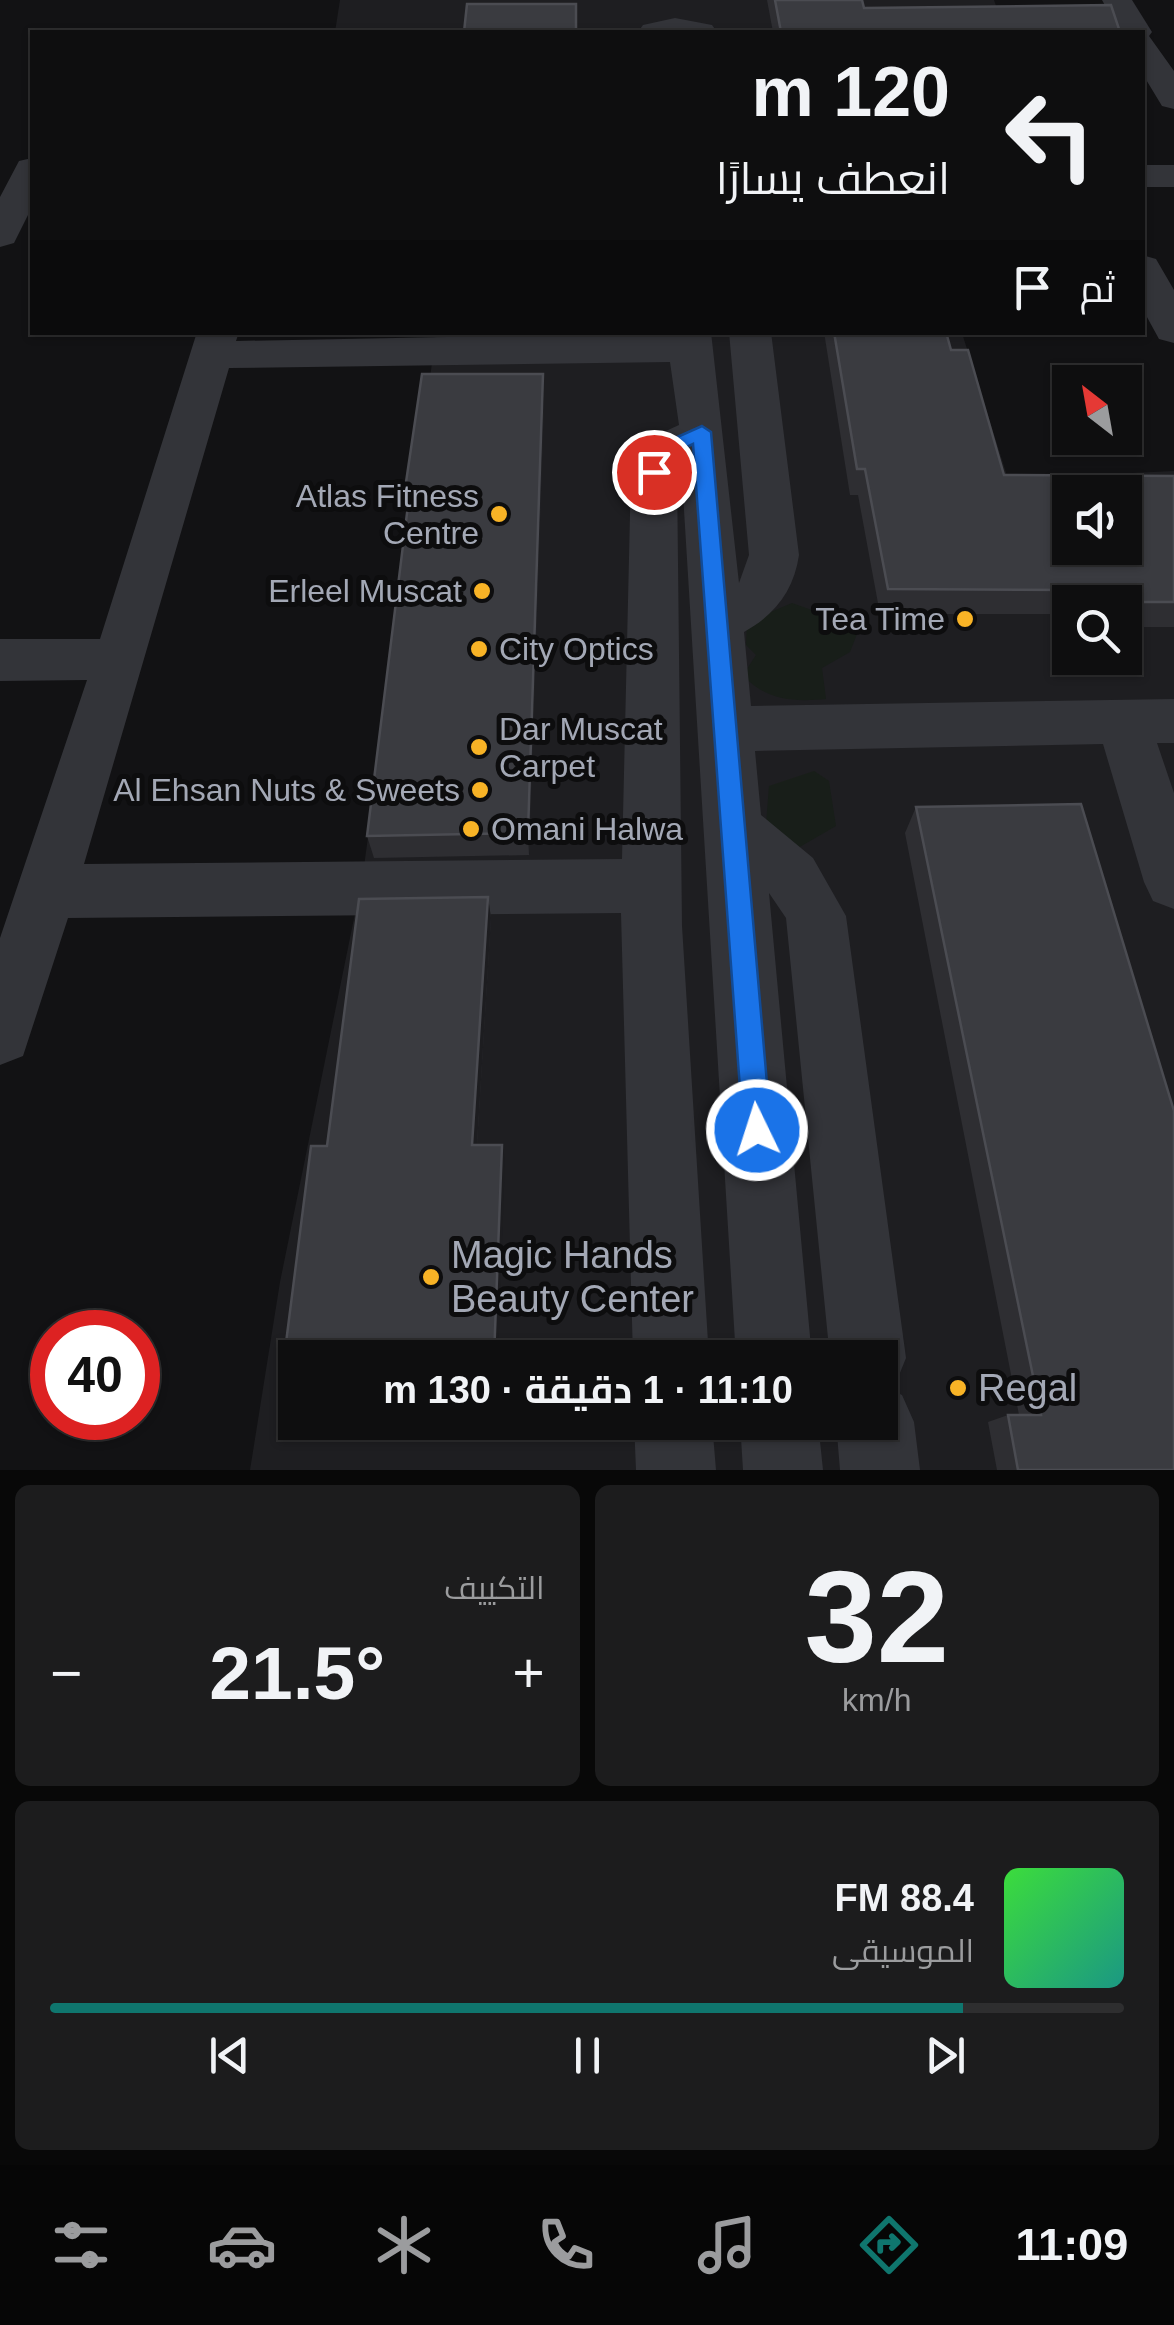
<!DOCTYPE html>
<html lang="ar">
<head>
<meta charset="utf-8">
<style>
  body { margin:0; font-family:Helvetica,Cairo,sans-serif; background:#1c1c1d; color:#f1f3f6; direction:rtl; height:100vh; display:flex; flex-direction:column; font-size:38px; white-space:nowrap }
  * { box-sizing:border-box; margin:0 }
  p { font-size:32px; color:#9b9c9e }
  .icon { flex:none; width:55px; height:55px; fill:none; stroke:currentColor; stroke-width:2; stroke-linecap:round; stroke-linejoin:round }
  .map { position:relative; height:1470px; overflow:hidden; direction:ltr }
  .panel { display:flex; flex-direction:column; gap:15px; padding:15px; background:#080808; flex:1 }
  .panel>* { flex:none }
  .hud { position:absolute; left:30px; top:30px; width:1115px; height:305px; border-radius:0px; box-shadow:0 2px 8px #0004,0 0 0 2px #2e2e2f; direction:rtl; background:#0e0e0f; color:#f1f3f6; overflow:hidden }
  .needle { width:65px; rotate:329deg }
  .fabs { position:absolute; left:1052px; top:365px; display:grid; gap:20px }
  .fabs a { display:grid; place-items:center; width:90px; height:90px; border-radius:0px; background:#0e0e0f; box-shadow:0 2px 8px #0004,0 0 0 2px #2e2e2f; font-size:50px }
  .speed { position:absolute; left:30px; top:1310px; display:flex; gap:20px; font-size:50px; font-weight:700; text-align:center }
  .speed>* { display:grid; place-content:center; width:130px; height:130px; border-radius:50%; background:#0e0e0f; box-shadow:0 2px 8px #0004,0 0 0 2px #2e2e2f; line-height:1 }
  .speed .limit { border:15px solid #d22; background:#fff; color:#111 }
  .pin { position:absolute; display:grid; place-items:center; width:85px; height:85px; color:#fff; margin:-42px; border:5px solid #fff; border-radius:50%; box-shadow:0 2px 10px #0007 }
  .me { position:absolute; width:110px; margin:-55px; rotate:356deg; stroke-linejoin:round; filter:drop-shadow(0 0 8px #0008) }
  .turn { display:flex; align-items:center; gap:35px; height:210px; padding:0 30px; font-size:45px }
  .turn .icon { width:130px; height:130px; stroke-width:2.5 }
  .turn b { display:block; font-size:70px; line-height:85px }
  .then { display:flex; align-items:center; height:95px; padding:0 30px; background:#0003; gap:20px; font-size:38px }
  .big { font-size:75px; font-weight:700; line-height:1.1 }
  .panel .tile { flex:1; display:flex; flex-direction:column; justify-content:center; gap:15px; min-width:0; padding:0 35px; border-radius:15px; background:#1c1c1d }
  .panel .dial { align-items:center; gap:0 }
  .dial b { font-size:130px; line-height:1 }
  .song { display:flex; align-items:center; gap:30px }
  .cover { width:120px; height:120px; border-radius:15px; background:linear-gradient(135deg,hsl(120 70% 55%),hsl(170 70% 35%)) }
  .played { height:10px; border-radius:5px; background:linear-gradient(90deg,#0f766e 85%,#2e2e2f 85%) }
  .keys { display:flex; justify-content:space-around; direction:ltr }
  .heat { display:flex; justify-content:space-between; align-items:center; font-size:55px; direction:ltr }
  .panel .tiles { flex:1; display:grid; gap:15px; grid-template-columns:1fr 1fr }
  .tile:last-child { grid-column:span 2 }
  .trip { position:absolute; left:278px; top:1340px; width:620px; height:100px; border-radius:0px; background:#0e0e0f; box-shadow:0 2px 8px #0004,0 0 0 2px #2e2e2f; font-weight:700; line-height:100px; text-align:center; direction:rtl }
  .tab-bar { display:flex; height:160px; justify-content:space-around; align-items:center; background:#060606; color:#9b9c9e }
  .tab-bar .icon { width:70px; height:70px }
  .tab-bar .on { color:#0f766e }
  .tab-bar b { font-size:45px; color:#f1f3f6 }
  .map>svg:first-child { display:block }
</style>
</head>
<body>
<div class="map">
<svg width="1174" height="1470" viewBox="0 0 1174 1470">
  <rect width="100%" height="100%" fill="#121214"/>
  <path fill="#1e1e21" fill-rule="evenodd" d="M340 0H994L1005 32H335Z
    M436 333H962L1008 479 1174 471V1470H250L280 1282 363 874ZM1070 492H1125V548H1070ZM1070 602H1125V658H1070ZM295 1358H880V1422H295Z"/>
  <path fill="#181e19" d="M792 603 837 619 857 634 850 652 822 668 826 699C794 702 766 701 743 675L756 655 746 645 747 622Z
    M814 771 829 781 836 826 791 852 766 824 769 786Z"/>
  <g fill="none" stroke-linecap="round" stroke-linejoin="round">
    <path fill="#333439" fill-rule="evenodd" d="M1102 0H1132L1152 32 1149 36 1174 71V109L1162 106 1142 73V32H1120Z
      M675 18 712 25 717 32H638L643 25Z
      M32 158V207L14 243 0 247V197L19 161Z
      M1142 165H1174V187H1142Z
      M1142 255 1156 259 1174 290V343L1159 339 1142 308Z
      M197 332H239L236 341 711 332 739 583 749 555 729 332H771L799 555C794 590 775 615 744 632L751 706 1174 699V743H1157L1174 793V909L1153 901 1144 882 1103 744 755 751 761 815 813 858 846 916 906 1358 895 1385 887 1388 902 1395 914 1422 920 1470H840L836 1422H880V1358H830L786 918 769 893 812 1358H736L681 461 677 472 682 926 709 1358H633L621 913 68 918 23 1056 0 1065V938L87 680 0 681V639H100ZM670 362 679 425 646 440 631 472 622 859 84 864 229 368Z
      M634 1422H712L716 1470H636Z
      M740 1422H818L823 1470H743Z"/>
  </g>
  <path fill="#2e2e32" d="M767 0H862L864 8 1120 32H773Z
    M824 332H946L951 350 1004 475 1174 476V627H1125V602H1070V627H1066L1062 614H880L858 495H850Z
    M544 401 529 855 374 858 367 836 408 507 405 489Z
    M916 807 1174 1470H997L988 1422 1008 1415H1019L905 833Z
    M488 897 491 918 477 1145 505 1159 295 1358V1404H291L279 1398 327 1146Z"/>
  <path fill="#1d1d20" d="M543 374 544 401 529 855 528 833Z
    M488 897 491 918 476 1160 472 1145Z
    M502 1145 505 1159 498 1358H494Z"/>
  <path fill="#3a3b40" stroke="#4b4c52" stroke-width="2.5" fill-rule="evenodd" d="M775 0H862L864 8 1111 5 1120 32H781Z
    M467 4H576V32H464Z
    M834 332H946L951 350H968L1004 475 1174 476V602H1079L1075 590 888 589 865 469H857ZM1070 492H1125V548H1070Z
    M422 374H543L528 833 367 836 410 489H405Z
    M1081 804 1174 1111V1470H1018L1008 1415H1041L916 807Z
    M488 897 472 1145H502L494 1358H295V1398H279L311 1146H327L359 899Z"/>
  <path fill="#1a73e8" stroke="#114b97" stroke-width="2.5" d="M702 426 711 432 771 1130 767 1140 757 1144 747 1140 743 1130 693 444 670 455 660 476H647L644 472 655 447Z"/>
  <g fill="#f8b326" stroke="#0d0d0e" stroke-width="4">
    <circle cx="499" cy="514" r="10"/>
    <circle cx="482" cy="591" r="10"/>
    <circle cx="965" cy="619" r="10"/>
    <circle cx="479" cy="649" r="10"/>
    <circle cx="479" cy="747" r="10"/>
    <circle cx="480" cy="790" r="10"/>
    <circle cx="471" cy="829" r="10"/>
    <circle cx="431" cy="1277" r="10"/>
    <circle cx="958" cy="1388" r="10"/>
  </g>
  <g text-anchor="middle" stroke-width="10" stroke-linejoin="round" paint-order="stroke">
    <g font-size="32" fill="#a3a8b5" stroke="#0d0d0e" text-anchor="end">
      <text x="479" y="507">Atlas Fitness<tspan x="479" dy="37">Centre</tspan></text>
      <text x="462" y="602">Erleel Muscat</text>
      <text x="945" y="630">Tea Time</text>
      <text x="499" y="660" text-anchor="start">City Optics</text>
      <text x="499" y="740" text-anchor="start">Dar Muscat<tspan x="499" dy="37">Carpet</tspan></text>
      <text x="460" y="801">Al Ehsan Nuts &amp; Sweets</text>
      <text x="491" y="840" text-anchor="start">Omani Halwa</text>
    </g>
    <g font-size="38" fill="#a3a8b5" stroke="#0d0d0e" text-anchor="start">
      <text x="451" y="1268">Magic Hands<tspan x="451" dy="44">Beauty Center</tspan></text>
      <text x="978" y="1401">Regal</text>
    </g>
  </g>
</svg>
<div class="fabs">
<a><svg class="needle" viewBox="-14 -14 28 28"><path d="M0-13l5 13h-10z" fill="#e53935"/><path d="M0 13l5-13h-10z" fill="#9b9c9e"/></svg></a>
<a><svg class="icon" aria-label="sound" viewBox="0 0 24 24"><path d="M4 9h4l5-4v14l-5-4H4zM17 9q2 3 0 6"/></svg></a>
<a><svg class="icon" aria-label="search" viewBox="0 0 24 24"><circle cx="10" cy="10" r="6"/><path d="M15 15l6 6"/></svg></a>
</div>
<div class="speed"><div class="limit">40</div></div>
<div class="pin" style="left:654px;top:472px;background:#d93025"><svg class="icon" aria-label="arrive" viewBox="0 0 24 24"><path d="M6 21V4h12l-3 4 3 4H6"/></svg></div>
<svg class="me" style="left:757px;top:1130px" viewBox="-20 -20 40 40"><circle r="17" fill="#1a73e8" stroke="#fff" stroke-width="3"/><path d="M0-11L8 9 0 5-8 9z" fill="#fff"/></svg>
<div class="trip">11:10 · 1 دقيقة · 130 m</div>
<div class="hud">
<div class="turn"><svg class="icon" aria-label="left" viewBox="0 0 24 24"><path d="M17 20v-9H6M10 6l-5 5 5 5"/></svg><div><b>120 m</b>انعطف يسارًا</div></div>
<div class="then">ثم<svg class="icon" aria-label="arrive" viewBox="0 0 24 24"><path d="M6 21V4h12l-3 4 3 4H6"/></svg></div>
</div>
</div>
<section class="panel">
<div class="tiles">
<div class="tile dial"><b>32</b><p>km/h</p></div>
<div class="tile"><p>التكييف</p>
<div class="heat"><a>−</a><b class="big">21.5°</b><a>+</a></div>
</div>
<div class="tile">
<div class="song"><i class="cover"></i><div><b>88.4 FM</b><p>الموسيقى</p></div></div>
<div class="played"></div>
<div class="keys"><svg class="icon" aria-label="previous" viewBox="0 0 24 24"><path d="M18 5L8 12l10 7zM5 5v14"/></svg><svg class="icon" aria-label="pause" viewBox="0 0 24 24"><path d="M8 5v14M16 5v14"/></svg><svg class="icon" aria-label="next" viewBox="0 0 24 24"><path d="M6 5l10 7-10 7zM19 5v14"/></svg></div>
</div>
</div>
</section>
<nav class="tab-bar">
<b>11:09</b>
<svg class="icon on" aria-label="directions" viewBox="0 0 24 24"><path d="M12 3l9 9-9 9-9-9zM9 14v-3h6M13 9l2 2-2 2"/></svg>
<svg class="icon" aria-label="music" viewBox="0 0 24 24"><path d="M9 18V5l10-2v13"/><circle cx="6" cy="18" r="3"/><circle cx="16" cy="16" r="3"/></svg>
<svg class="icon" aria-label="phone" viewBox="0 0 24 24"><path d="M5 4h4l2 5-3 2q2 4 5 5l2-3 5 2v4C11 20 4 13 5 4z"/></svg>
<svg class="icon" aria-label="climate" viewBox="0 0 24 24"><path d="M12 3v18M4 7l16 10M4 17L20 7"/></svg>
<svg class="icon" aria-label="car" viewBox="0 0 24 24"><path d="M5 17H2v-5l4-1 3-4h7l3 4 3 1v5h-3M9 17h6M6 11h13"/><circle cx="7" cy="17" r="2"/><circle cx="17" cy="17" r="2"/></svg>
<svg class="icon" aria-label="filters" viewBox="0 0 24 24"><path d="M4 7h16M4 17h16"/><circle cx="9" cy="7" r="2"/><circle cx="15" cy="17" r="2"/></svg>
</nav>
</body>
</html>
